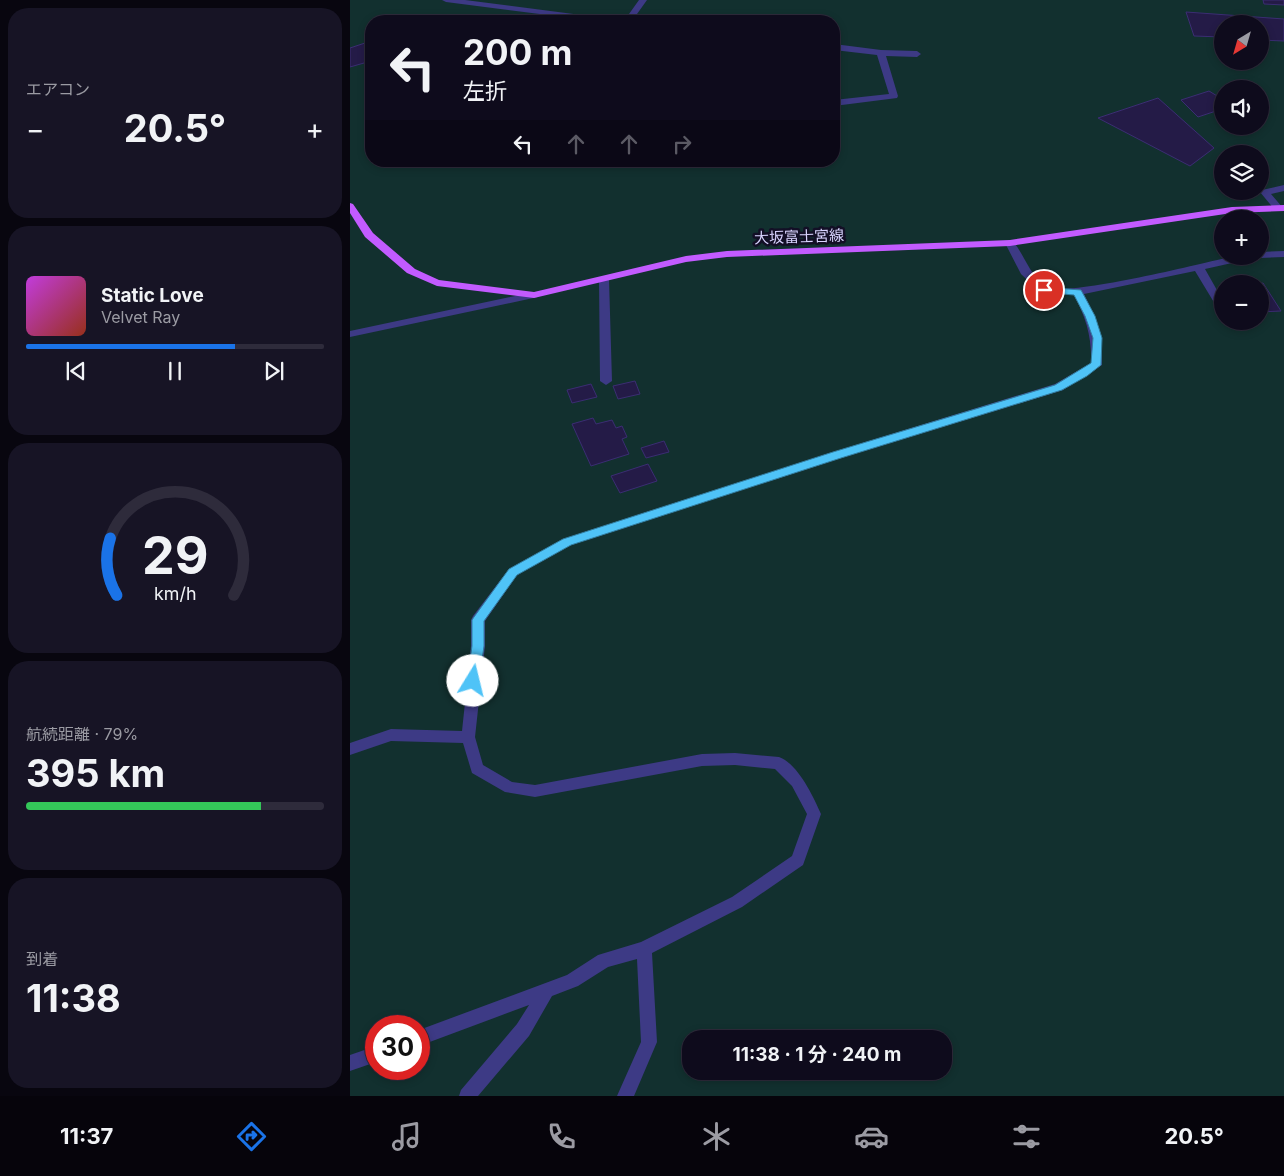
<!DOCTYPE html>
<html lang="ja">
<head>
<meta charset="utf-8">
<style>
  body { margin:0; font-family:Inter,"Noto Sans JP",sans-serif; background:#171425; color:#f1f3f6; height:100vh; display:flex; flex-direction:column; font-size:19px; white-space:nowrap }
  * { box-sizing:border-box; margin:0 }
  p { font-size:16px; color:#9b9ba3 }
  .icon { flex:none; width:28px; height:28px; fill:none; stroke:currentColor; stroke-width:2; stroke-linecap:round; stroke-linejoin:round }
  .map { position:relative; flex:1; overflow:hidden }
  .side { display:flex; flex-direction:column; gap:8px; padding:8px; background:#08060f; width:350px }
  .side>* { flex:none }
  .top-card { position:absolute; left:15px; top:15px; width:475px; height:152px; border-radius:20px; box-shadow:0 2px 8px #0003,0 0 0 1px #2e2b3b; background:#0e0b1c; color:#f1f3f6; overflow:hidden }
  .needle { width:32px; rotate:217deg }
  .fabs { position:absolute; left:864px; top:15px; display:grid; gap:10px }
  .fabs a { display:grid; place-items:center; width:55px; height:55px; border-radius:50%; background:#0e0b1c; box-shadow:0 2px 8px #0003,0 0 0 1px #2e2b3b; font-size:25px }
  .speed { position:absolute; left:15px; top:1015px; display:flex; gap:10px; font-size:25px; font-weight:700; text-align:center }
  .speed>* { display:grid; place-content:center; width:65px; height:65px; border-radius:50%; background:#0e0b1c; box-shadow:0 2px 8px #0003,0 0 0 1px #2e2b3b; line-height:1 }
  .speed .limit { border:8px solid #d22; background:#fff; color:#111 }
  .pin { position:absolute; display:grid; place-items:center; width:42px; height:42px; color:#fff; margin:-21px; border:2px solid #fff; border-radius:50%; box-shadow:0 1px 5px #0007 }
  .me { position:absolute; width:55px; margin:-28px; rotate:9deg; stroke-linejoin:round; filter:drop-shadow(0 0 4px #0008) }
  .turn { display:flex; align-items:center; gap:18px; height:105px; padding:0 15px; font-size:22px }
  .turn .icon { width:65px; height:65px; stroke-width:2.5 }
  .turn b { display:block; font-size:35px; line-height:42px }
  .lanes { display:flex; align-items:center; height:48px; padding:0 15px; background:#0003; justify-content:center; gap:25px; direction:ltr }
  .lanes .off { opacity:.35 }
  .big { font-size:38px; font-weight:700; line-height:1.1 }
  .side .tile { flex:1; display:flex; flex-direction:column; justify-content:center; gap:8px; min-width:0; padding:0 18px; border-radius:20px; background:#171425 }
  .side .dial { align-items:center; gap:0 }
  .dial svg { height:130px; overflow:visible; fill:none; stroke:#2e2b3b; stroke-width:7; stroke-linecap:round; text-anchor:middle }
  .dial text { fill:#f1f3f6; stroke:none }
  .song { display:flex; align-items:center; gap:15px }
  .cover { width:60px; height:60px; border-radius:8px; background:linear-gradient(135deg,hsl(290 70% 55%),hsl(10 70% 35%)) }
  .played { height:5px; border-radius:2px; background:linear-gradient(90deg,#1a73e8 70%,#2e2b3b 70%) }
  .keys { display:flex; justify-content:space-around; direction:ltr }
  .heat { display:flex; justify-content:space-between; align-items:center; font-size:28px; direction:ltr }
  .charge { height:8px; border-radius:4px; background:linear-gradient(90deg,#34c759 79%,#2e2b3b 0) }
  .trip { position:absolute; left:332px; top:1030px; width:270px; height:50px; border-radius:20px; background:#0e0b1c; box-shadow:0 2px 8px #0003,0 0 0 1px #2e2b3b; font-weight:700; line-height:50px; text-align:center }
  .dock { display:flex; height:80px; justify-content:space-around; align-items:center; background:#06040b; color:#9b9ba3 }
  .dock .icon { width:35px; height:35px }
  .dock .active { color:#1a73e8 }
  .dock b { font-size:22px; color:#f1f3f6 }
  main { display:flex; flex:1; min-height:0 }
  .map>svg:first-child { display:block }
</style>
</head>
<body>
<main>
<section class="side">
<div class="tile"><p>エアコン</p>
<div class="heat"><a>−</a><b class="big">20.5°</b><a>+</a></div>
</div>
<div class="tile">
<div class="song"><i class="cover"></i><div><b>Static Love</b><p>Velvet Ray</p></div></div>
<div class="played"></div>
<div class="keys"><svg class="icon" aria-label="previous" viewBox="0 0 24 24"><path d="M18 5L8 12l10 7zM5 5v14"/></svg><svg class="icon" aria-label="pause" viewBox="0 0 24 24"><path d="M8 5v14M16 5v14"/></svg><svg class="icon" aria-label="next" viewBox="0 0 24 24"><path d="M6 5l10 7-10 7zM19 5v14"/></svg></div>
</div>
<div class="tile dial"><svg viewBox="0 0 100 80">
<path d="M14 69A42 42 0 1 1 86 69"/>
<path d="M14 69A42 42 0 0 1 10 34" stroke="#1a73e8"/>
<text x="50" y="56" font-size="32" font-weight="700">29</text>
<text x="50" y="72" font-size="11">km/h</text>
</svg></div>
<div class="tile"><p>航続距離 · 79%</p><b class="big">395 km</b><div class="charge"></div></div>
<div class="tile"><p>到着</p><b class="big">11:38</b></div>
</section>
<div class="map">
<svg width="934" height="1096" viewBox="0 0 934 1096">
  <rect width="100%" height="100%" fill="#130f26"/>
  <path fill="#12302f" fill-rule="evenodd" d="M0 0H934V1096H0ZM21 21H484V161H21ZM872 24H910V61H872ZM872 89H910V126H872ZM872 154H910V191H872ZM872 219H910V256H872ZM872 284H910V321H872ZM26 1026H69V1069H26ZM341 1039H594V1071H341Z"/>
  <path fill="#241b47" stroke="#3b2d73" d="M913 0H934V5L914 4Z
    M836 12 934 19V41L910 40V24H872V37L844 36Z
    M21 41V61L0 67V48Z
    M859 91 872 99V109L848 117 831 100Z
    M808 98 864 148 840 166 748 118Z
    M913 283 931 311 910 312V284H908Z
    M285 381 290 394 268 399 263 386Z
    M241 384 247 397 222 403 217 390Z
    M243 418 246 424 262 420 266 428 272 426 277 437 272 439 279 454 241 466 222 424Z
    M314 441 319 452 296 458 291 448Z
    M298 464 307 481 270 493 261 476Z"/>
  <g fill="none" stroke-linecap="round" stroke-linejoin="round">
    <path fill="#3d3a85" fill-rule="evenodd" d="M92 0H115L262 19 266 21H245L96 2Z
      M289 0H297L282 21H274Z
      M484 44 531 50 567 51 571 54 567 57 536 56 548 96 547 98 484 106V100L539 94 527 55 484 50Z
      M934 185V191L921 194 933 208 931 210H925L910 192 912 190Z
      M660 240C670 243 680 279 697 287 719 297 853 263 884 256H905L900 259 855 269 872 299V310L868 309 845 271 734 294C746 318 752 338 752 365L713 390 491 458 221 545 167 575 135 621V646L125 737 133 765 162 782 185 785 352 754 385 753 429 757C448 764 463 796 471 814L453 865 392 907 302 953 307 1042 284 1096H267L291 1042 287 959 258 967 228 986 202 996 179 1036 128 1096H109L111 1090 167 1024 179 1005 69 1046V1030L217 975 248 955 291 942 382 897 442 856 457 814 442 786 425 769 385 765 352 766 185 797 155 792 122 773 113 743 41 741 0 755V743L41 729 112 731 121 646V620L123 616 159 569 213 539 483 452 705 384 741 363C742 337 736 318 724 295L690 292 671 274 655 243Z
      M934 251V257L910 258 906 256H910V252Z
      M254 276 259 279 262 381 256 385 250 381 249 279Z
      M184 292 188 293 189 295 188 297 0 337V331Z
      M876 321H886L889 326 888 328H880Z
      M26 1046V1062L0 1071V1055Z"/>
    <path fill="#c25bff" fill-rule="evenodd" d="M0 203 3 204 23 233 65 269 89 280 184 292 336 256 377 251 660 240 882 207 934 205V211L882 213 660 246 377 257 336 262 184 298 87 286 57 273 15 237 0 213Z"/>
  </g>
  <path fill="#4fc3f7" stroke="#337fa1" d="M694 287 731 290 745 316 752 338 751 365 737 376 712 390 491 458 221 545 167 575 134 621V646L129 681 127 684H119L117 681 122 646V620L124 617 159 569 213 539 483 452 705 385 741 363 743 338 735 316 724 295 690 292V288Z"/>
  <g text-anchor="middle" stroke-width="5" stroke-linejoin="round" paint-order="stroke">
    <g font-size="15" fill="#d9d4ff" stroke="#130f26">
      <text transform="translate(449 237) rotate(-2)" y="5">大坂富士宮線</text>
    </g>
  </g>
</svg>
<div class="fabs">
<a><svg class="needle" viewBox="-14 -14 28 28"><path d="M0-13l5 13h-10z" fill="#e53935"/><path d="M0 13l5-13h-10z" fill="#9b9ba3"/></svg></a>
<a><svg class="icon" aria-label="sound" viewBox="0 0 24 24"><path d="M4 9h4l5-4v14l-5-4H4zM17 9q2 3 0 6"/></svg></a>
<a><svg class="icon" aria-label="layers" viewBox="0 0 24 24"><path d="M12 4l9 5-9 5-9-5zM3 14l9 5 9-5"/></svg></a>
<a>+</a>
<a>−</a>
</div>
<div class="speed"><div class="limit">30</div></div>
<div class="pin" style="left:694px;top:290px;background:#d93025"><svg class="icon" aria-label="arrive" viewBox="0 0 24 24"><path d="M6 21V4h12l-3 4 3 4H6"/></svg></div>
<svg class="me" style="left:123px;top:681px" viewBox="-20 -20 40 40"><circle r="19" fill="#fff"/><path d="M0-13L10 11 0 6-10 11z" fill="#4fc3f7"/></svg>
<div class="trip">11:38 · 1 分 · 240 m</div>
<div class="top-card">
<div class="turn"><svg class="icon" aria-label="left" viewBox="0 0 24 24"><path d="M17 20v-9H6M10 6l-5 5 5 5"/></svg><div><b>200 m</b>左折</div></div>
<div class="lanes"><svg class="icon" aria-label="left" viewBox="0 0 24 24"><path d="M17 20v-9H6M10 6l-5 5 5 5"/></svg><svg class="icon off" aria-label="ahead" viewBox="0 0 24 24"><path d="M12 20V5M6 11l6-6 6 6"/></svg><svg class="icon off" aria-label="ahead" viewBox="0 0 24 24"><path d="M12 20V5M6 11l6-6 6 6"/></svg><svg class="icon off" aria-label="right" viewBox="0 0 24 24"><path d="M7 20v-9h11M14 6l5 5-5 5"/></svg></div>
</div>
</div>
</main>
<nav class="dock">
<b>11:37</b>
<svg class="icon active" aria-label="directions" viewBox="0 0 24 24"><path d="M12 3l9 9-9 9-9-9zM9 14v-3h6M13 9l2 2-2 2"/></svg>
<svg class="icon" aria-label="music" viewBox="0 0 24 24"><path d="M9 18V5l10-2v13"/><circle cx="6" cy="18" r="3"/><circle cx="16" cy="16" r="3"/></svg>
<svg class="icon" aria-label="phone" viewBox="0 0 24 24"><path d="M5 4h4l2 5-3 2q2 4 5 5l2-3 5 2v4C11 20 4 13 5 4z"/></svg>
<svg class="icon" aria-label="climate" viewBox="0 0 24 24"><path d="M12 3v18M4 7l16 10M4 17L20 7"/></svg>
<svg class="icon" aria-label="car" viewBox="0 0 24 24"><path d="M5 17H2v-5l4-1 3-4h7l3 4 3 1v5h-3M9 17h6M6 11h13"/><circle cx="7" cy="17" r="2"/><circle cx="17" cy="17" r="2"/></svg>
<svg class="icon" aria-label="filters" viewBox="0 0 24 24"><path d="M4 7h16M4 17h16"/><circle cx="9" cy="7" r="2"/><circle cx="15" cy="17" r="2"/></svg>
<b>20.5°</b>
</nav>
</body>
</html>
